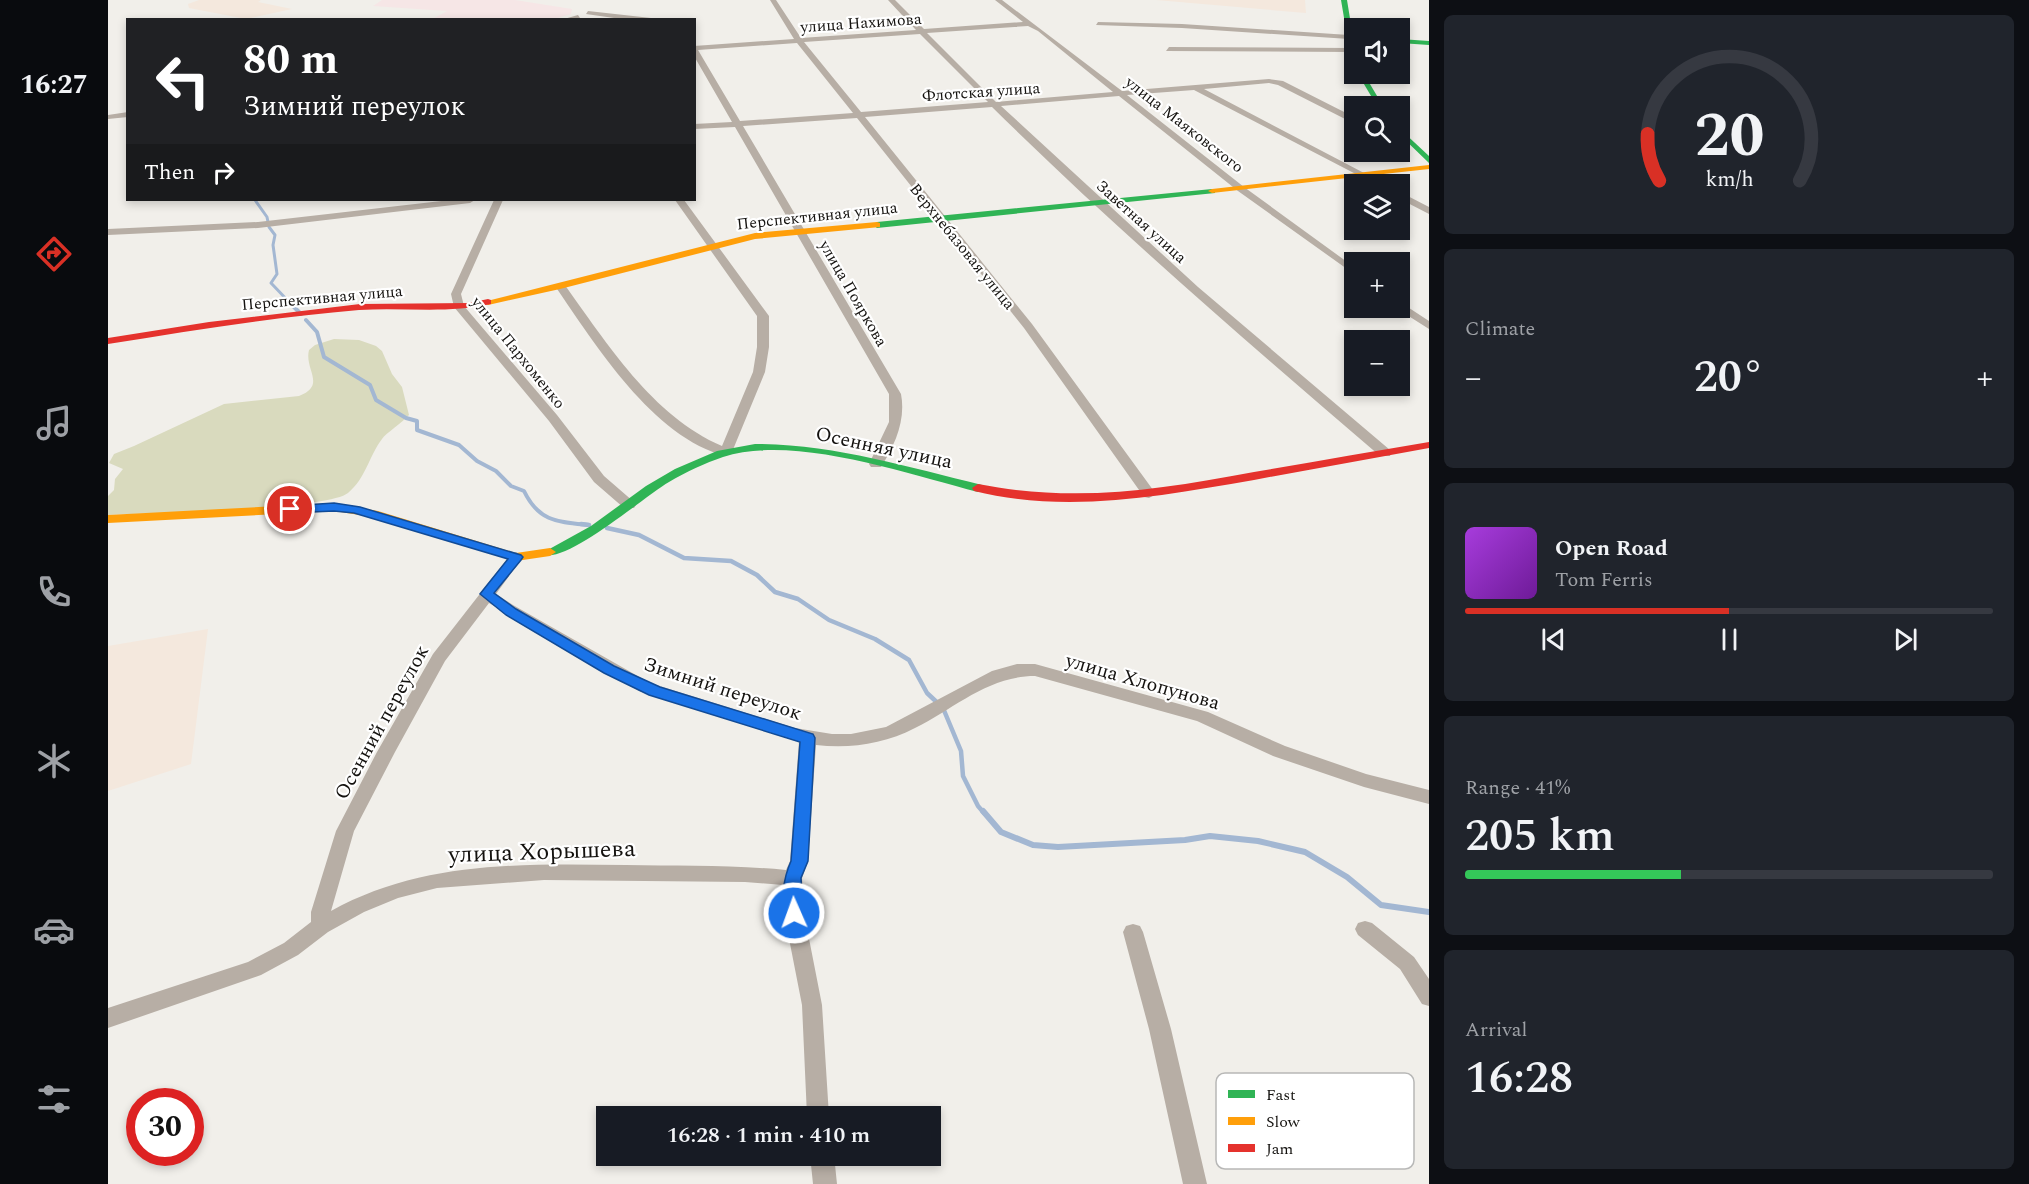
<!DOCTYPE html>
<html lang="en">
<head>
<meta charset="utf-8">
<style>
  body { margin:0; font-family:Spectral,serif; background:#20242c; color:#f1f3f6; height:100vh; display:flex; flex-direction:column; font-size:22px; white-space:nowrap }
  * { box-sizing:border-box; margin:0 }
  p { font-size:20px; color:#9ea1a6 }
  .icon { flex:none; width:33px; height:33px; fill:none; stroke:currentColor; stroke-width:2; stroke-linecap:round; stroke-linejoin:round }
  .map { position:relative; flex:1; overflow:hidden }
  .panel { display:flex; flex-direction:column; gap:15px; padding:15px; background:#0d0f14; width:600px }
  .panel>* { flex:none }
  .top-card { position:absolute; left:18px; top:18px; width:570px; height:183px; border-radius:0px; box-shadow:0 3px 9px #0003; background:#202124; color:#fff; overflow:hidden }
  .fabs { position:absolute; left:1236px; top:18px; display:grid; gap:12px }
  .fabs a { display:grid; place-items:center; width:66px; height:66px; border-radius:0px; background:#171b24; box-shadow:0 3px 9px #0003; font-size:30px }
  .speed { position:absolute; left:18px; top:1088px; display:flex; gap:12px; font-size:30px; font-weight:700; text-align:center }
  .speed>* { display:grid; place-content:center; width:78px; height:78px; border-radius:50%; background:#171b24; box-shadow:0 3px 9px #0003; line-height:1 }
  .speed .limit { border:9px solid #d22; background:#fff; color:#111 }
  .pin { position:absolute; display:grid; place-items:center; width:51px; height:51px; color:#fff; margin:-26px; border:3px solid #fff; border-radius:50%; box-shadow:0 2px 6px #0007 }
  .me { position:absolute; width:66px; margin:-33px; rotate:358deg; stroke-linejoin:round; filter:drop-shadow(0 0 4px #0008) }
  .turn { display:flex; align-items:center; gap:21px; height:126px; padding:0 18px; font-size:27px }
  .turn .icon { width:78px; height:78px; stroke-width:2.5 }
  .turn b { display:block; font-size:42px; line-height:51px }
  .then { display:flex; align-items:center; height:57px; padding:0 18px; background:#0003; gap:12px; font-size:22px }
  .big { font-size:45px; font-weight:600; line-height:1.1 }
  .panel .card { flex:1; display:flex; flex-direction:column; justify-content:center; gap:9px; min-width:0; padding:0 21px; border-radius:9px; background:#20242c }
  .panel .dial { align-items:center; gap:0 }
  .dial svg { height:156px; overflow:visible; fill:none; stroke:#363941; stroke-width:7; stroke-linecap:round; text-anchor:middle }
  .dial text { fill:#f1f3f6; stroke:none }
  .song { display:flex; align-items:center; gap:18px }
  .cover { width:72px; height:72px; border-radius:9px; background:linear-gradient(135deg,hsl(280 70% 55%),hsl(280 70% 35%)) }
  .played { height:6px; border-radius:3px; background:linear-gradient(90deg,#d93025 50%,#363941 50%) }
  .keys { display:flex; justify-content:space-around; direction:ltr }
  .heat { display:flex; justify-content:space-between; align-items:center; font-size:33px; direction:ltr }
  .charge { height:9px; border-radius:4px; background:linear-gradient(90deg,#34c759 41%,#363941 0) }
  .trip { position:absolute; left:488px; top:1106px; width:345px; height:60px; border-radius:0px; background:#171b24; box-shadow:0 3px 9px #0003; font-weight:600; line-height:60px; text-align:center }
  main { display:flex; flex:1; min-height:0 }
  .menu { display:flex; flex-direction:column; width:108px; justify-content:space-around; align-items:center; background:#090b0e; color:#9ea1a6 }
  .menu .icon { width:42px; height:42px }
  .menu .active { color:#d93025 }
  .menu b { font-size:27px; color:#f1f3f6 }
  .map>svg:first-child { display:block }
</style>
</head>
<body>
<main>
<nav class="menu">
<b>16:27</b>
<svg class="icon active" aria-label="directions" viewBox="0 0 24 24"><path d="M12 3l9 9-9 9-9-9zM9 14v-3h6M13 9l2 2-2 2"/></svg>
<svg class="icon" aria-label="music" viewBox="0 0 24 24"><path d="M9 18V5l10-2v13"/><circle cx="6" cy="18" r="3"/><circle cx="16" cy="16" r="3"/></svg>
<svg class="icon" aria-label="phone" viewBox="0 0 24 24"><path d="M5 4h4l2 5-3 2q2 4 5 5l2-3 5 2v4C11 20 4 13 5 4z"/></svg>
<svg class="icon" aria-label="climate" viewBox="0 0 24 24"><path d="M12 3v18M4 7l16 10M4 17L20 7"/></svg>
<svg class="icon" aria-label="car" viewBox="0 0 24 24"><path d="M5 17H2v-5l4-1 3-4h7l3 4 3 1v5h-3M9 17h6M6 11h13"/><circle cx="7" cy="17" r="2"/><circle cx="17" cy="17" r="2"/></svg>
<svg class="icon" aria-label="filters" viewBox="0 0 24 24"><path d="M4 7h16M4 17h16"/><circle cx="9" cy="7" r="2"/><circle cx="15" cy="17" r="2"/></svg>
</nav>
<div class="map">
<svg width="1321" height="1184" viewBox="0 0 1321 1184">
  <rect width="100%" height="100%" fill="#f1efea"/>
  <path fill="#f4e8dd" d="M91 0H153L150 2 184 9 138 19 81 8 80 4Z
    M1048 0H1197L1198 13Z
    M100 629 83 764 0 791V646Z"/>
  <path fill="#f6e6e6" d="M274 0H407L464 9 463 14 446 19 323 20 339 11 265 6Z"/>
  <path fill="#d9dabe" d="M226 339 251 340 268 346 274 351 284 374 294 387 301 415C294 423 278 433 274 439 261 456 258 478 240 493 219 510 38 513 0 515V496L6 490 7 479 15 469 1 463 6 454 26 446 116 404 191 396C219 385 196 370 201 350L207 345Z"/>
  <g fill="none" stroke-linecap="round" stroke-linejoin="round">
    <path stroke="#a3b7d2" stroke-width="3" d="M147 200 159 217 161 227 167 235 165 245 169 274 163 283 183 304"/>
    <path stroke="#a3b7d2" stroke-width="4" d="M182 303 193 314
      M198 320 209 332 216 357 262 385 268 400 298 418 309 421V430L351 445 369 461 388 471 403 486 416 491C431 522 450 522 481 525"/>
    <path stroke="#a3b7d2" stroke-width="4.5" d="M473 524 481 525
      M499 528 531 535 576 558 623 561 649 575 667 592 690 599 721 620 767 639 801 660 819 693 835 708 853 751 855 776 870 806 876 813"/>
    <path stroke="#a3b7d2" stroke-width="6" d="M875 811 893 832 925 845 950 847 1077 840 1102 836 1150 841 1197 852 1239 877 1273 905 1321 912"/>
    <path fill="#b7aea5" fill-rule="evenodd" d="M662 0H668L693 38 808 30 780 0H787L816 29 915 22 887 0H894L1014 91 1161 79 1175 81 1246 117V122H1243L1170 85 1161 83 1096 89 1277 184H1267L1086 90 1019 95 1136 187 1246 267V274L1130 191 1011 96 893 106 1090 287 1282 450 1283 453 1282 456H1272C1140 343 1008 229 884 107L757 117 924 324 1048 494 1041 498 1036 497 916 328 749 118 635 126 793 394C798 420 787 445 773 467H763L761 464 781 422V394L627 127 586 129V124L624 122 586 56V46L686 39ZM920 26 930 31 1005 92 888 102 819 33ZM812 34 880 102 753 112 696 42ZM689 43 745 113 632 121 590 50Z
      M480 11 543 18 546 20H520L478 14Z
      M470 15 472 18 455 20 456 19Z
      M990 22 1074 24 1241 35 1244 37 1241 39 1074 28 988 25Z
      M1061 47 1243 48 1246 50 1243 52 1058 51Z
      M20 112V117L0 119V115Z
      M1292 192 1321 207V214L1292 199Z
      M342 200H367L362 203 150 228 0 235V229L150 222Z
      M386 200H395L353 294 356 306 449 415 496 476 526 502 528 505 526 508H516L486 482 441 421 346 307 343 294Z
      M567 200H576L661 316V347L657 372 624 452 618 456C545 438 487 344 447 286L448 284H456C499 343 544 416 614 446L645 372 649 347V316Z
      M1292 302 1321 321V329L1288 308H1292Z
      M408 552 415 557 388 594 405 605 542 683 687 728 724 734H743L778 727 884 671 909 664H927L1100 712 1177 746 1258 774 1321 790V804L1256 787 1165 756 1089 721 927 676C880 676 847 708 807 728 776 744 742 749 708 745L700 861 694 878 696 913 714 1005 721 1116H699L694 1005 676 913 675 885 637 882 436 880 329 888 290 898 256 912 220 932 190 955 153 975 0 1028V1008L140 962 176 943 203 922V912L228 831 269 752 325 654 403 554ZM381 603 531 691 691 741 682 861 678 870C625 865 571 866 518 865 417 864 315 860 223 911L246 831 287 752 337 661Z
      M1257 921 1264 923 1306 957 1321 979V1006L1314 1004 1292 969 1250 935 1247 929 1250 923Z
      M1025 924 1032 926 1035 932 1063 1029 1099 1184H1075L1041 1029 1015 932 1018 926Z
      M702 1155H726L729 1184H705Z"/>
    <path fill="#30b455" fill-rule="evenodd" d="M1233 0H1239L1246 43V61L1243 59Z
      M1292 39 1321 41V45L1292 43Z
      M1250 74H1256L1275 106H1269Z
      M1292 129 1321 156V163L1292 135Z
      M1104 189H1107V193L769 228 765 225 769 222Z
      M647 444C725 444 799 467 874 485L876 488 870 492C799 474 686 434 615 457 597 463 578 472 561 482 537 496 462 561 437 555L436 552 483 526 538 486 567 469 609 451Z"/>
    <path fill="#ff9f0a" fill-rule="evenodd" d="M1321 165V169L1104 193 1100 191 1104 189Z
      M769 222 772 223V227L647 239 452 289 380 305 375 302 647 233Z
      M226 503 270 511 408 553 442 548 448 552 442 556 408 561 264 517 226 511 0 523V515Z"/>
    <path fill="#e5322d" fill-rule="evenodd" d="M380 299 383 300V304C340 314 295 307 251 310 167 317 83 331 0 344V338L101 322 252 304 361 303Z
      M1321 442V448C1263 459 1204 469 1146 480 1053 496 959 514 866 491L864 488 870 484C968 503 1049 490 1146 472 1204 462 1263 452 1321 442Z"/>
  </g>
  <path fill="#1a73e8" stroke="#114b97" stroke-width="1.5" d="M226 503 252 507 413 555 415 557 413 560 386 593 408 609 506 666 552 687 705 734 707 738 700 861 693 878 695 913 692 918 686 920 680 918C671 901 676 877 683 861L692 742 541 695 496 673 398 615 372 594 400 559 246 513 226 511 182 513 175 509 182 506Z"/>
  <g text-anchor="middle" stroke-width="4.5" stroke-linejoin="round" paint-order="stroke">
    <g font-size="16" fill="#14120f" stroke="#fff">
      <text transform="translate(753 22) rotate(-4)" y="6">улица Нахимова</text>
      <text transform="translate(873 91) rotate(-4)" y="6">Флотская улица</text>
      <text transform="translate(1077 124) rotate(38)" y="6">улица Маяковского</text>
      <text transform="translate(709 215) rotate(-6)" y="6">Перспективная улица</text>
      <text transform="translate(1034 221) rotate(42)" y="6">Заветная улица</text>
      <text transform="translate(855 246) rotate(51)" y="6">Верхнебазовая улица</text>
      <text transform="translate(746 293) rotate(60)" y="6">улица Пояркова</text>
      <text transform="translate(214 297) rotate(-5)" y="6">Перспективная улица</text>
      <text transform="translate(411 352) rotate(51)" y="6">улица Пархоменко</text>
    </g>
    <g font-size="20" fill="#14120f" stroke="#fff">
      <text transform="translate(776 447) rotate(12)" y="7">Осенняя улица</text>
      <text transform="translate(1035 681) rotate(16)" y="7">улица Хлопунова</text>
      <text transform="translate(615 688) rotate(18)" y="7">Зимний переулок</text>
      <text transform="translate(273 722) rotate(-61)" y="7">Осенний переулок</text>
    </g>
    <g font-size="24" fill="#14120f" stroke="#fff">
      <text transform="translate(434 851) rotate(-2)" y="8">улица Хорышева</text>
    </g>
  </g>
  <rect x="1108" y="1073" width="198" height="96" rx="9" fill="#fff" stroke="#b8b8b7" stroke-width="1.5"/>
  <rect x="1120" y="1090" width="27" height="8" fill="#30b455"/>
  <rect x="1120" y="1117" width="27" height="8" fill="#ff9f0a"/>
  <rect x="1120" y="1144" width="27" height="8" fill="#e5322d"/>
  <g font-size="16" fill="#14120f">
    <text x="1158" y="1100">Fast</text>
    <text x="1158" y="1127">Slow</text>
    <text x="1158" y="1154">Jam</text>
  </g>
</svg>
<div class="fabs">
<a><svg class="icon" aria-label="sound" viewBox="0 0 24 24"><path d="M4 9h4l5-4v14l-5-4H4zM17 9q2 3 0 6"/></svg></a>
<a><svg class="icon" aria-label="search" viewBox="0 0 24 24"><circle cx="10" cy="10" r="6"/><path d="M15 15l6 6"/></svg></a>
<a><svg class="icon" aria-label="layers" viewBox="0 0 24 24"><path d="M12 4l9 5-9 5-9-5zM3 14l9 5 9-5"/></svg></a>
<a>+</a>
<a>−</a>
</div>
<div class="speed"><div class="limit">30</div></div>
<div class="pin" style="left:182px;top:509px;background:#d93025"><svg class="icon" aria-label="arrive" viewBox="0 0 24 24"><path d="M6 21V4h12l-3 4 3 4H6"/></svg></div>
<svg class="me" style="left:686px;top:913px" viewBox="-20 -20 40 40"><circle r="17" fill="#1a73e8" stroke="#fff" stroke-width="3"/><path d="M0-11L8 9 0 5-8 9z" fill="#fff"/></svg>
<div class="trip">16:28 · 1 min · 410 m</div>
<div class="top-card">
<div class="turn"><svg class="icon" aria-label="left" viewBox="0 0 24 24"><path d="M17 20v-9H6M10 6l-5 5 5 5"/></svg><div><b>80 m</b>Зимний переулок</div></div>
<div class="then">Then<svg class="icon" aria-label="right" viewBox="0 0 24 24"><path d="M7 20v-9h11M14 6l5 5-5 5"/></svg></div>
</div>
</div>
<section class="panel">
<div class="card dial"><svg viewBox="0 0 100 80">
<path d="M14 69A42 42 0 1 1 86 69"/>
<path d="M14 69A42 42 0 0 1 8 45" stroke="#d93025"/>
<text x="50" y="56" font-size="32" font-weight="700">20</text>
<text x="50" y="72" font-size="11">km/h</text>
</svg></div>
<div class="card"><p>Climate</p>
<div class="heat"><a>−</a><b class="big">20°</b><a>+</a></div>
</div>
<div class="card">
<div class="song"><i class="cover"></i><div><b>Open Road</b><p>Tom Ferris</p></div></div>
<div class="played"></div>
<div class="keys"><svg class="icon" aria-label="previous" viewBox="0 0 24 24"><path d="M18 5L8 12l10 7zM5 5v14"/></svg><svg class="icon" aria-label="pause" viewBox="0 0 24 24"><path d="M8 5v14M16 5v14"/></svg><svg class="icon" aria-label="next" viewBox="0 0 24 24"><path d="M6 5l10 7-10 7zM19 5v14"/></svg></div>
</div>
<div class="card"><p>Range · 41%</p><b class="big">205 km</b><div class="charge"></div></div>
<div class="card"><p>Arrival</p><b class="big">16:28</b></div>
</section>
</main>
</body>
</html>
